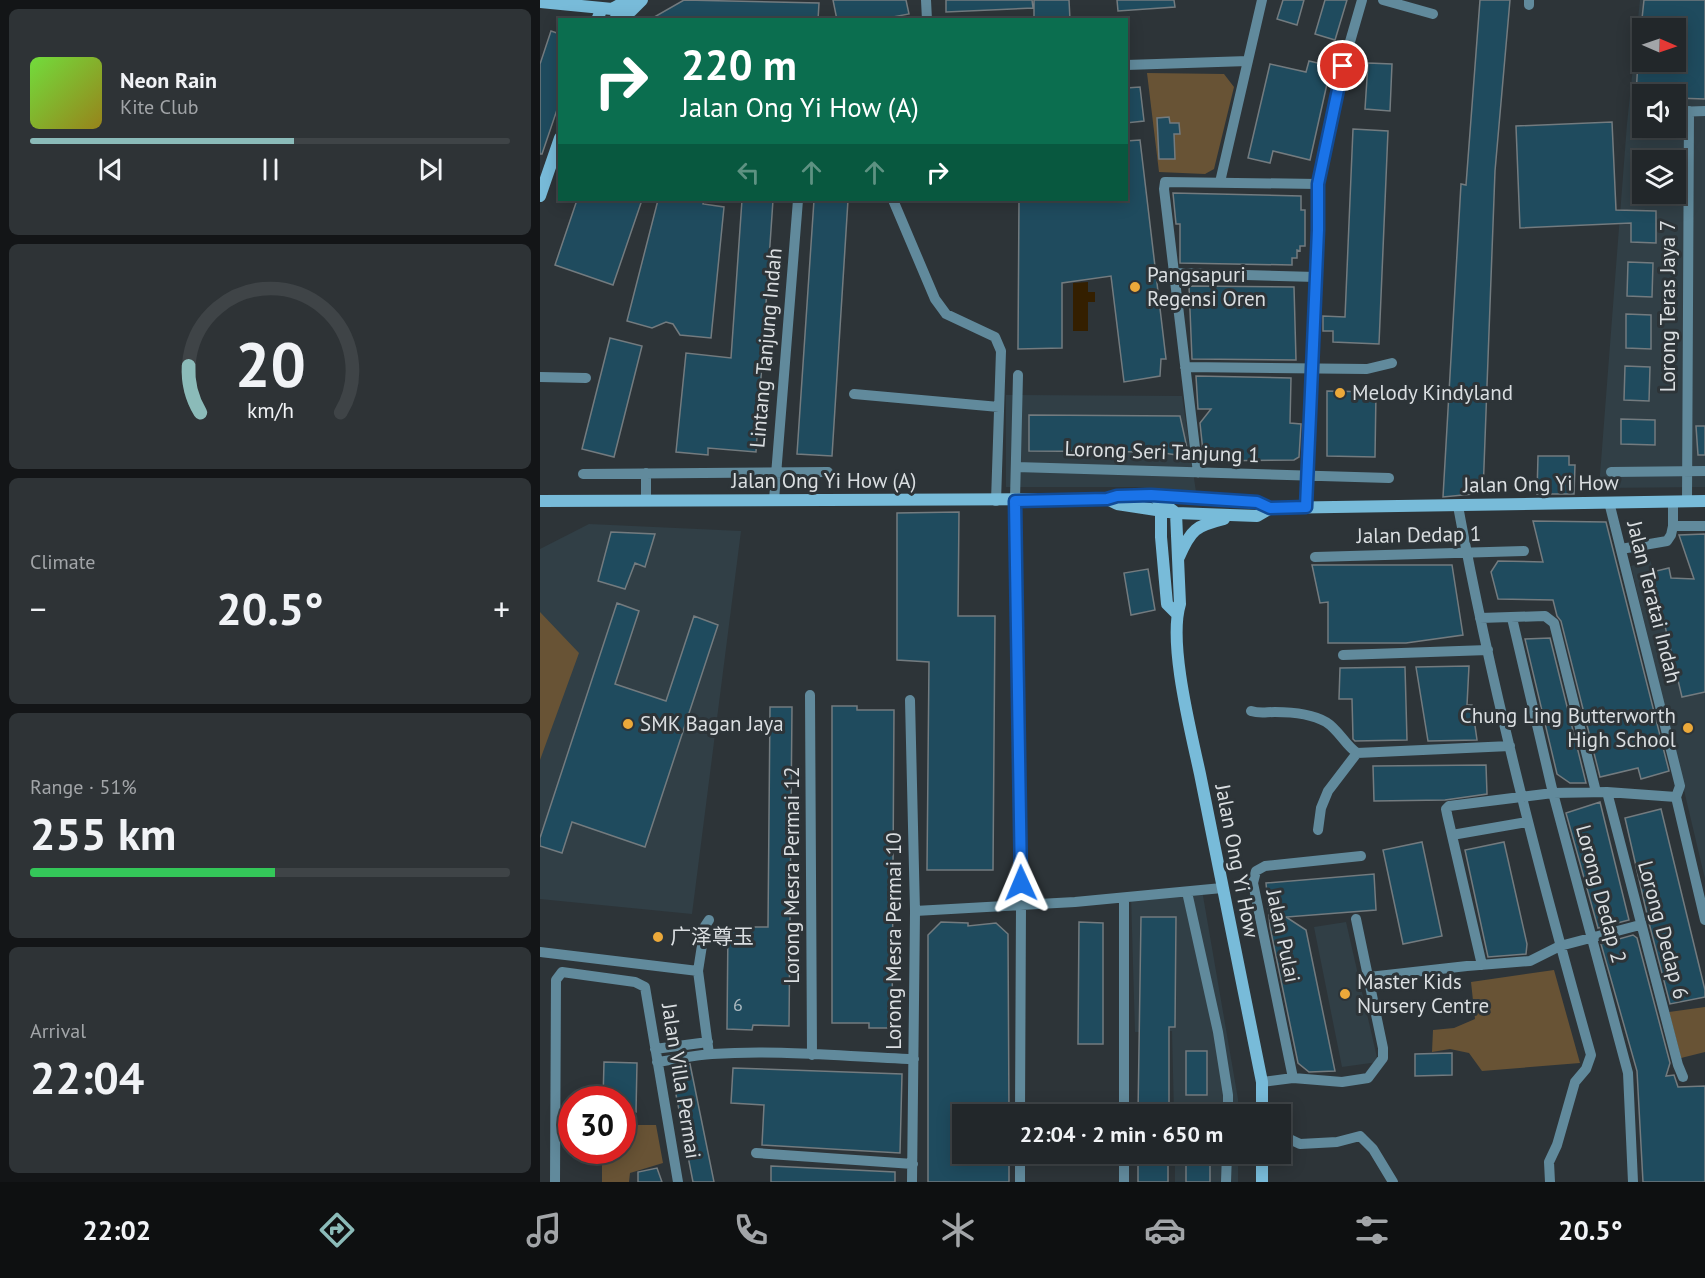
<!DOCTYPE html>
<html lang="en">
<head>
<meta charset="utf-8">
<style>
  body { margin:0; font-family:"PT Sans","Noto Sans SC",sans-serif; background:#2e3336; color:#f1f3f6; height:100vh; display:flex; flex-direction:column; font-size:22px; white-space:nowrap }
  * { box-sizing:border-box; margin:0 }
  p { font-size:20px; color:#a2a5a8 }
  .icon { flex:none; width:33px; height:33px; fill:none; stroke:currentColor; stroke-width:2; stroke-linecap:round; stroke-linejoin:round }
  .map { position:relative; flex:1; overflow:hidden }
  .side { display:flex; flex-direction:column; gap:9px; padding:9px; background:#131517; width:540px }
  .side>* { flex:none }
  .guide { position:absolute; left:18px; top:18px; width:570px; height:183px; border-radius:0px; box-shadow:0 3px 15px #0003,0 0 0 2px #3f4447; background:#0b6e4f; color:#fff; overflow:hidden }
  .needle { width:39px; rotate:92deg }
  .fabs { position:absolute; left:1092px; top:18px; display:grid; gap:12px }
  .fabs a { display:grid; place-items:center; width:54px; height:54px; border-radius:0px; background:#22272a; box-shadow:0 3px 15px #0003,0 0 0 2px #3f4447; font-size:30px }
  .speed { position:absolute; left:18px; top:1086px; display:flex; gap:12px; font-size:30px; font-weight:700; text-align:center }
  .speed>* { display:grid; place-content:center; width:78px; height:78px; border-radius:50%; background:#22272a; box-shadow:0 3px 15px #0003,0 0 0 2px #3f4447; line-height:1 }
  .speed .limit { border:9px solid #d22; background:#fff; color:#111 }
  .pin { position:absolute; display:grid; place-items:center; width:51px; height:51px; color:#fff; margin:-26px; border:3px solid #fff; border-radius:50%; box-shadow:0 2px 6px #0007 }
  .me { position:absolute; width:66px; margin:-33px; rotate:359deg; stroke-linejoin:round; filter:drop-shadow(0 0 4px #0008) }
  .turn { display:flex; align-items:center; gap:21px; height:126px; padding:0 24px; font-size:27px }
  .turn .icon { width:78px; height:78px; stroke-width:2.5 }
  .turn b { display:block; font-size:42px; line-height:51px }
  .lanes { display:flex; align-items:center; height:57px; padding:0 24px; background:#0003; justify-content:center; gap:30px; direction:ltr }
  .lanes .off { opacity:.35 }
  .big { font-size:45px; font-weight:700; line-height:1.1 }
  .side .widget { flex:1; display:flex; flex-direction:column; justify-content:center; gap:9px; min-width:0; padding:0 21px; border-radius:9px; background:#2e3336 }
  .side .dial { align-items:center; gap:0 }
  .dial svg { height:156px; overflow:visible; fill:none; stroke:#3f4447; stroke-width:7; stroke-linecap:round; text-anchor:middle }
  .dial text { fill:#f1f3f6; stroke:none }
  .song { display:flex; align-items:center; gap:18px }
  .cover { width:72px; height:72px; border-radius:9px; background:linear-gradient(135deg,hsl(100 70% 55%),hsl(50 70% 35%)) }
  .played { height:6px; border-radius:3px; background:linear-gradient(90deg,#8bbbb9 55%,#3f4447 55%) }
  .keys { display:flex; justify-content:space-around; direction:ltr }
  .heat { display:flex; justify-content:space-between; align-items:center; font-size:33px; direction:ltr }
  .charge { height:9px; border-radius:4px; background:linear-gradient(90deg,#34c759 51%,#3f4447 0) }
  .trip { position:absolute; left:412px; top:1104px; width:339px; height:60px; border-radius:0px; background:#22272a; box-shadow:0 3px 15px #0003,0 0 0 2px #3f4447; font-weight:700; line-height:60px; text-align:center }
  .tab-bar { display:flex; height:96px; justify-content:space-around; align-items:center; background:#0e1011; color:#a2a5a8 }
  .tab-bar .icon { width:42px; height:42px }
  .tab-bar .active { color:#8bbbb9 }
  .tab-bar b { font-size:27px; color:#f1f3f6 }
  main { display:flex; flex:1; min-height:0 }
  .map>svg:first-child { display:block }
</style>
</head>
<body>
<main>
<section class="side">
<div class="widget">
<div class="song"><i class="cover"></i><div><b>Neon Rain</b><p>Kite Club</p></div></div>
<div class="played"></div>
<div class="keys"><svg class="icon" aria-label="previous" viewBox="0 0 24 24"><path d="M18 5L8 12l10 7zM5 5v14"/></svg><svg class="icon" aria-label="pause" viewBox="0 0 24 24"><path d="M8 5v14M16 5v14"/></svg><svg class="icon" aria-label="next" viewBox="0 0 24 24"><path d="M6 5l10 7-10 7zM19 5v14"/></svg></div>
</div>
<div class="widget dial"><svg viewBox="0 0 100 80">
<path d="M14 69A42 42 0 1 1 86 69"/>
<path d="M14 69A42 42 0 0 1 8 45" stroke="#8bbbb9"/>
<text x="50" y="56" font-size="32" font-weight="700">20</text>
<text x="50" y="72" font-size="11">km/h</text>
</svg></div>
<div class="widget"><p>Climate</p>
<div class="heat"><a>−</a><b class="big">20.5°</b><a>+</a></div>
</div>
<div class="widget"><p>Range · 51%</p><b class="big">255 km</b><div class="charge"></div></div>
<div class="widget"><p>Arrival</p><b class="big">22:04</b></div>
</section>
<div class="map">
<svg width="1165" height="1182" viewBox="0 0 1165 1182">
  <rect width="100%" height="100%" fill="#2d3438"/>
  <path fill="#313f46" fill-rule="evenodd" d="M1100 0H1165V487L1059 488 1087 124ZM1102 28H1136V62H1102ZM1102 94H1136V128H1102ZM1102 160H1136V194H1102Z
    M466 395 642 396 656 492 595 487H466Z
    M49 524 201 531 152 914 0 899V549Z
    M1110 560 1114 572 1129 568 1132 579 1165 649V879L1091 566Z
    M662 890 698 1099V1114H634L632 1031 595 1032 591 895Z
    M806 922 838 1062 802 1067 774 927Z
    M635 1154H698V1182H635Z"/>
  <path fill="#685335" d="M607 73 684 74 694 87 674 169 665 174 619 172Z
    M0 612 39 653 0 760Z
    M1014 970 1040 1063 942 1071 929 1053 910 1049 892 1052 893 1030 914 1028 935 1019 931 982Z
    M1165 1007V1052L1141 1058 1129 1012Z
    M83 1125H116L123 1163 90 1173 89 1182H62V1151L82 1150Z"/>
  <path fill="#341f00" d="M548 282V292H555V302H548V331H533V283Z"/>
  <path fill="#1f4b5e" stroke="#737b7f" stroke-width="1.5" d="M144 0 279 3 278 20H109Z
    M293 0H366L369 14 337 20H297Z
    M406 0H492L493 8 406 12Z
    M494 0H529L530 20H494Z
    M577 0H634L635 7 578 11Z
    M743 0H764L757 25 737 19Z
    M785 0H807L795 40 775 34Z
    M940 0H970L955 171 943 493 903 497 921 184 926 185Z
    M1104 0H1165V99L1136 98V94H1096L1098 62H1136V28H1101Z
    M11 31 20 34V101L2 154H0V64Z
    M769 61 791 66 770 160 733 151 730 163 708 158 730 64 766 72Z
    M828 63 852 64 850 111 825 109Z
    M600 87 604 121 586 123V88Z
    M629 117 630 123H639L640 134H634L635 159H619L617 118Z
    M1072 122 1076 210 1116 211V243L1091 242V223L980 228 976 126Z
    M813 129 848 131 839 344 793 342V331H783V316L805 317Z
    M600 140 626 359H621L620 376 584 382 571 276 522 283V348L478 349 479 200H586V141Z
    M1095 149 1120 150V160H1095Z
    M633 193 761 196V210H765V246H760V251L757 250V258H752V265L640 263V224H636Z
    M37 200H102L73 285 15 265Z
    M118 200H164L163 204 184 207 171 338 140 335 133 324 126 322 112 328 87 321Z
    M202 200H233L216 452 168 448V455L136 452 146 353 191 358Z
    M274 200H308L292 456 257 454Z
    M1088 262 1113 263 1112 297 1087 296Z
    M649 286 754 287 756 360 652 359Z
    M1086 314 1111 315V349L1086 348Z
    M70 338 102 346 74 457 42 449Z
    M1085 366 1110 367 1109 401 1084 400Z
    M656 376 751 378 750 423 761 424 759 457 754 460 664 461 660 423 671 409H658Z
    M787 391 836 392 835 457 787 456Z
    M489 415 640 416 649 457 618 452 489 451Z
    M1081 419 1115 420V445L1081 444Z
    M1156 426H1165V455H1158Z
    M998 456H1029V465H1035L1034 494H997Z
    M419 512 418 616H455L453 870H387L389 662 357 660V513Z
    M993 521 1066 522 1129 771 1101 779 1098 768 1060 777 1021 621 1017 616 1013 600 958 599 951 572 958 561 1003 562Z
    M71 532 115 534 105 567 95 563 85 589 58 581Z
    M1165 534V692L1142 697 1112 572 1129 568 1131 578 1154 579 1139 535Z
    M772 565H912L923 635 866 643H788V602L780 603Z
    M608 569 615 610 591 615 584 573Z
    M77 603 99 611 75 684 126 701 154 616 178 625 105 847 32 822 22 853 0 846V838Z
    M1010 638 1046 783H1030L1017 774 985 639Z
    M929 666 927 705H932L937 740 888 741 876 667Z
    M865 667 867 740 815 741 813 739 812 699H799L800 668Z
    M292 706H317V710H354L352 1028H329V1023H292Z
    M230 707H252L249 1026 213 1025 212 1030 187 1029 188 927H228Z
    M946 765 947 794 905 800 834 801 833 766Z
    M1060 802 1089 920 1058 928 1026 813Z
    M1121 809 1165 990V997L1130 1004 1109 923 1085 818Z
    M882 842 902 936 863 944 843 850Z
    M964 842 987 944 986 954 948 957 925 850Z
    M834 874 836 910 746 917 766 930 795 1071 769 1072 758 1063 730 927 726 883Z
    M601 917H636L635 1027H629V1114H598Z
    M401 922 428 923V926L456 923 468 934 469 1114H423V1154H469V1182H388V935Z
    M539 922 563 923V1044H538Z
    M1093 935 1097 938 1130 1063 1126 1076 1134 1075 1138 1087 1165 1086V1182H1103L1097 1071 1061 944Z
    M646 1051H667V1095H646Z
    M912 1053V1075L875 1076V1054Z
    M64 1062 97 1063 96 1112 82 1111V1100H63Z
    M150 1064 174 1182H153L131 1069Z
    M193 1068 362 1074 360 1153 222 1145 224 1105 191 1103Z
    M598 1154H628V1182H598Z
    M646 1154H670V1182H646Z
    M231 1166 355 1172V1182H231Z
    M117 1168 122 1182H98V1172Z"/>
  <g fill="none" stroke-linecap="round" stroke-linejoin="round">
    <path stroke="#618a9c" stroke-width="10" d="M386 0 387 20
      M843 0 893 14
      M989 5V0
      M586 65 708 61
      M1136 112 1165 111
      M1100 113H1102
      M680 182 722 0
      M353 200 395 299 406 314 455 337 461 351 456 501
      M634 273 776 277
      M645 367 827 369 852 363
      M478 375 474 541 481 905 480 1114
      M0 377 46 378
      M314 394 459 407
      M476 467 849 478
      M1071 472 1165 471
      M106 473V500
      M658 473 624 189 625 182 778 184
      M43 474 288 472
      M234 500 258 200
      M1133 501V526
      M1069 502 1140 786 1136 797 1165 920
      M1147 502 1149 111
      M918 506C952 691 1000 874 1051 1055L1046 1069 1035 1082 1017 1145 1009 1162 1010 1182
      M766 507 778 230V184L803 66 822 0
      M1081 549 1127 541 1131 535 1133 526H1165
      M775 557 984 551
      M940 618 1005 616 1014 623 1056 792
      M972 618 1013 793 1088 1073 1093 1182
      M803 655 948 650
      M270 695 272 1055
      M370 700 375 911 372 1182
      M711 711C720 714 726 712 735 712 751 712 772 714 786 722 799 730 805 745 817 753L970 746
      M1067 792 1138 1065 1143 1077
      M778 830 781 808 788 791 817 753
      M912 835 987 822
      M647 892 678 1032 688 1095V1114
      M584 898V1114
      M375 911 535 902 682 888
      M0 952 158 971
      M942 965 907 814 906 809 909 806 1013 793 1067 792 1136 797
      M829 977 927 966 990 961 1020 946 1100 925
      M115 1049 168 1042
      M169 1054 158 971 165 926 169 920
      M117 1062C135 1060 154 1055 172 1054 239 1049 307 1057 374 1059
      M753 1078 713 883 716 871 725 866 821 856
      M722 1082 753 1078 802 1082 828 1078 843 1058V1048L816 919
      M741 1135 760 1144 797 1142 820 1136 833 1149 853 1182
      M216 1153 373 1164
      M584 1154V1182
      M15 1182 16 980 22 972 95 982 105 987 138 1182
      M480 1182V1154
      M686 1182 687 1154"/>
    <path stroke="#78bbd9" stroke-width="12" d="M0 2 62 8
      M57 20 62 8 72 9 88 0
      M74 20 91 11 102 0
      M0 196 20 138
      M612 495 636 513 640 604C628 643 651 732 660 774 681 876 701 979 722 1082V1114
      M567 499 577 504 636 513 717 516 731 508
      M0 501 567 499 577 496 611 495 717 502 731 508 1165 501
      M621 513V537L627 604 637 614
      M639 557C651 529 656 526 684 519
      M722 1154V1182"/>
  </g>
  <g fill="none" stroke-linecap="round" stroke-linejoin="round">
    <defs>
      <path id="route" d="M481 883 475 501 567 499 577 496 611 495 717 502 730 508 766 507 778 230V184L803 66"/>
    </defs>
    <use href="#route" stroke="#114b97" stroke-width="15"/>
    <use href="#route" stroke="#1a73e8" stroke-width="10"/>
  </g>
  <g fill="#eca93a" stroke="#2d3438" stroke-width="2">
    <circle cx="595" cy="287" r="6"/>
    <circle cx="800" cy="393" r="6"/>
    <circle cx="88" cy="724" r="6"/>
    <circle cx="1148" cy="728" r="6"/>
    <circle cx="118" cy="937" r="6"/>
    <circle cx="805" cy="994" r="6"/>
  </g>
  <g text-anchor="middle" stroke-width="6" stroke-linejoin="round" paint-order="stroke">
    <g font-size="18" fill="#abb9c0">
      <text x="198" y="1011">6</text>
    </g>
    <g font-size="21" fill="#dadee1" stroke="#2d3438" text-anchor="start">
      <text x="607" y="282">Pangsapuri<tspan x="607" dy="24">Regensi Oren</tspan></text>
      <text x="812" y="400">Melody Kindyland</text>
      <text x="1136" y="723" text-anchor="end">Chung Ling Butterworth<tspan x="1136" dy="24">High School</tspan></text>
      <text x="100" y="731">SMK Bagan Jaya</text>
      <text x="130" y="944">广泽尊玉</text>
      <text x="817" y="989">Master Kids<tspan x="817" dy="24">Nursery Centre</tspan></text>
    </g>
    <g font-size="21" fill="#dadee1" stroke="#2d3438">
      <text transform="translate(1128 306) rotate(-90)" y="7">Lorong Teras Jaya 7</text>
      <text transform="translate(226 348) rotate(-85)" y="7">Lintang Tanjung Indah</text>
      <text transform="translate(622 452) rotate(2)" y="7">Lorong Seri Tanjung 1</text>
      <text x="284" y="488">Jalan Ong Yi How (A)</text>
      <text transform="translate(1001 484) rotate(-1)" y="7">Jalan Ong Yi How</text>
      <text transform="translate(879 535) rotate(-1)" y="7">Jalan Dedap 1</text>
      <text transform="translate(1114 602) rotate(76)" y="7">Jalan Teratai Indah</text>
      <text transform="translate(697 861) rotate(79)" y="7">Jalan Ong Yi How</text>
      <text transform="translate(252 875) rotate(-90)" y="7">Lorong Mesra Permai 12</text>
      <text transform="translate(1061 894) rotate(75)" y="7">Lorong Dedap 2</text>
      <text transform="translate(1123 930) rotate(75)" y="7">Lorong Dedap 6</text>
      <text transform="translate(743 936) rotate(78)" y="7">Jalan Pulai</text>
      <text transform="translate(354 941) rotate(-90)" y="7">Lorong Mesra Permai 10</text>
      <text transform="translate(141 1081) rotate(81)" y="7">Jalan Villa Permai</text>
    </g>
  </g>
</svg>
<div class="fabs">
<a><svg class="needle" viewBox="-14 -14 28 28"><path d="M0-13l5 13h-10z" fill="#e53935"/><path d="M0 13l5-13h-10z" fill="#a2a5a8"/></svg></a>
<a><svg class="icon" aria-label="sound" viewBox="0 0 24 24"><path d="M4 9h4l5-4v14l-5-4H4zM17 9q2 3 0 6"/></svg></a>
<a><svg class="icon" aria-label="layers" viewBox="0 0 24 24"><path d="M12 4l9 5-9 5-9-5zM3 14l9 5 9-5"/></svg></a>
</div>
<div class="speed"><div class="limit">30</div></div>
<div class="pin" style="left:803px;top:66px;background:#d93025"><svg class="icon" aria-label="arrive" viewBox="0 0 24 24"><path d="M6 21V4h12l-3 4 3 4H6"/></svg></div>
<svg class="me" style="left:481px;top:883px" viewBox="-20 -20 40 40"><path d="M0-17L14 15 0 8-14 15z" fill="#1a73e8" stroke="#fff" stroke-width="4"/></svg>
<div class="trip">22:04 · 2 min · 650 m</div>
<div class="guide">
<div class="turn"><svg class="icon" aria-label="right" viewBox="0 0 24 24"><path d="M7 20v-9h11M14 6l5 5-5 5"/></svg><div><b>220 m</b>Jalan Ong Yi How (A)</div></div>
<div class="lanes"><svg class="icon off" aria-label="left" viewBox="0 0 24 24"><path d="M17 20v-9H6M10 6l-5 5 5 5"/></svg><svg class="icon off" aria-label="ahead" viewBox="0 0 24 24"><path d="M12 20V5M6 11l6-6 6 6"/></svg><svg class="icon off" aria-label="ahead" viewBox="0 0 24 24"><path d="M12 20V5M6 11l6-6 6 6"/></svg><svg class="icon" aria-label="right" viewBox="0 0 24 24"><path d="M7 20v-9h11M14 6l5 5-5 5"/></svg></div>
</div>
</div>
</main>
<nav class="tab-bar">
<b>22:02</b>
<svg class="icon active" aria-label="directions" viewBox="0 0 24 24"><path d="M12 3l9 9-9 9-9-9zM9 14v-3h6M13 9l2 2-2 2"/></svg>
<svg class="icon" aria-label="music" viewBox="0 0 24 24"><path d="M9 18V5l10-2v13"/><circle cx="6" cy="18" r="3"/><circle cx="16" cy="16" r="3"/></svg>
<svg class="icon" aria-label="phone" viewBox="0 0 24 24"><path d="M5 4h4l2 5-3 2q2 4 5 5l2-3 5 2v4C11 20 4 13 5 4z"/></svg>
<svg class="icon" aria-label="climate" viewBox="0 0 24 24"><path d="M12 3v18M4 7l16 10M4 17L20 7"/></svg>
<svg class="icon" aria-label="car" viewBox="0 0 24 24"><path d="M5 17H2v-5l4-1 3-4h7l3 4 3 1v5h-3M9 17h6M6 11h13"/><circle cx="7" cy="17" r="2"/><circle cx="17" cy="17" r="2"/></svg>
<svg class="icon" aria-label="filters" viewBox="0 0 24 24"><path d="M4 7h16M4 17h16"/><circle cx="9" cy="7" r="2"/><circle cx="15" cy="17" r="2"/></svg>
<b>20.5°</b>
</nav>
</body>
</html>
